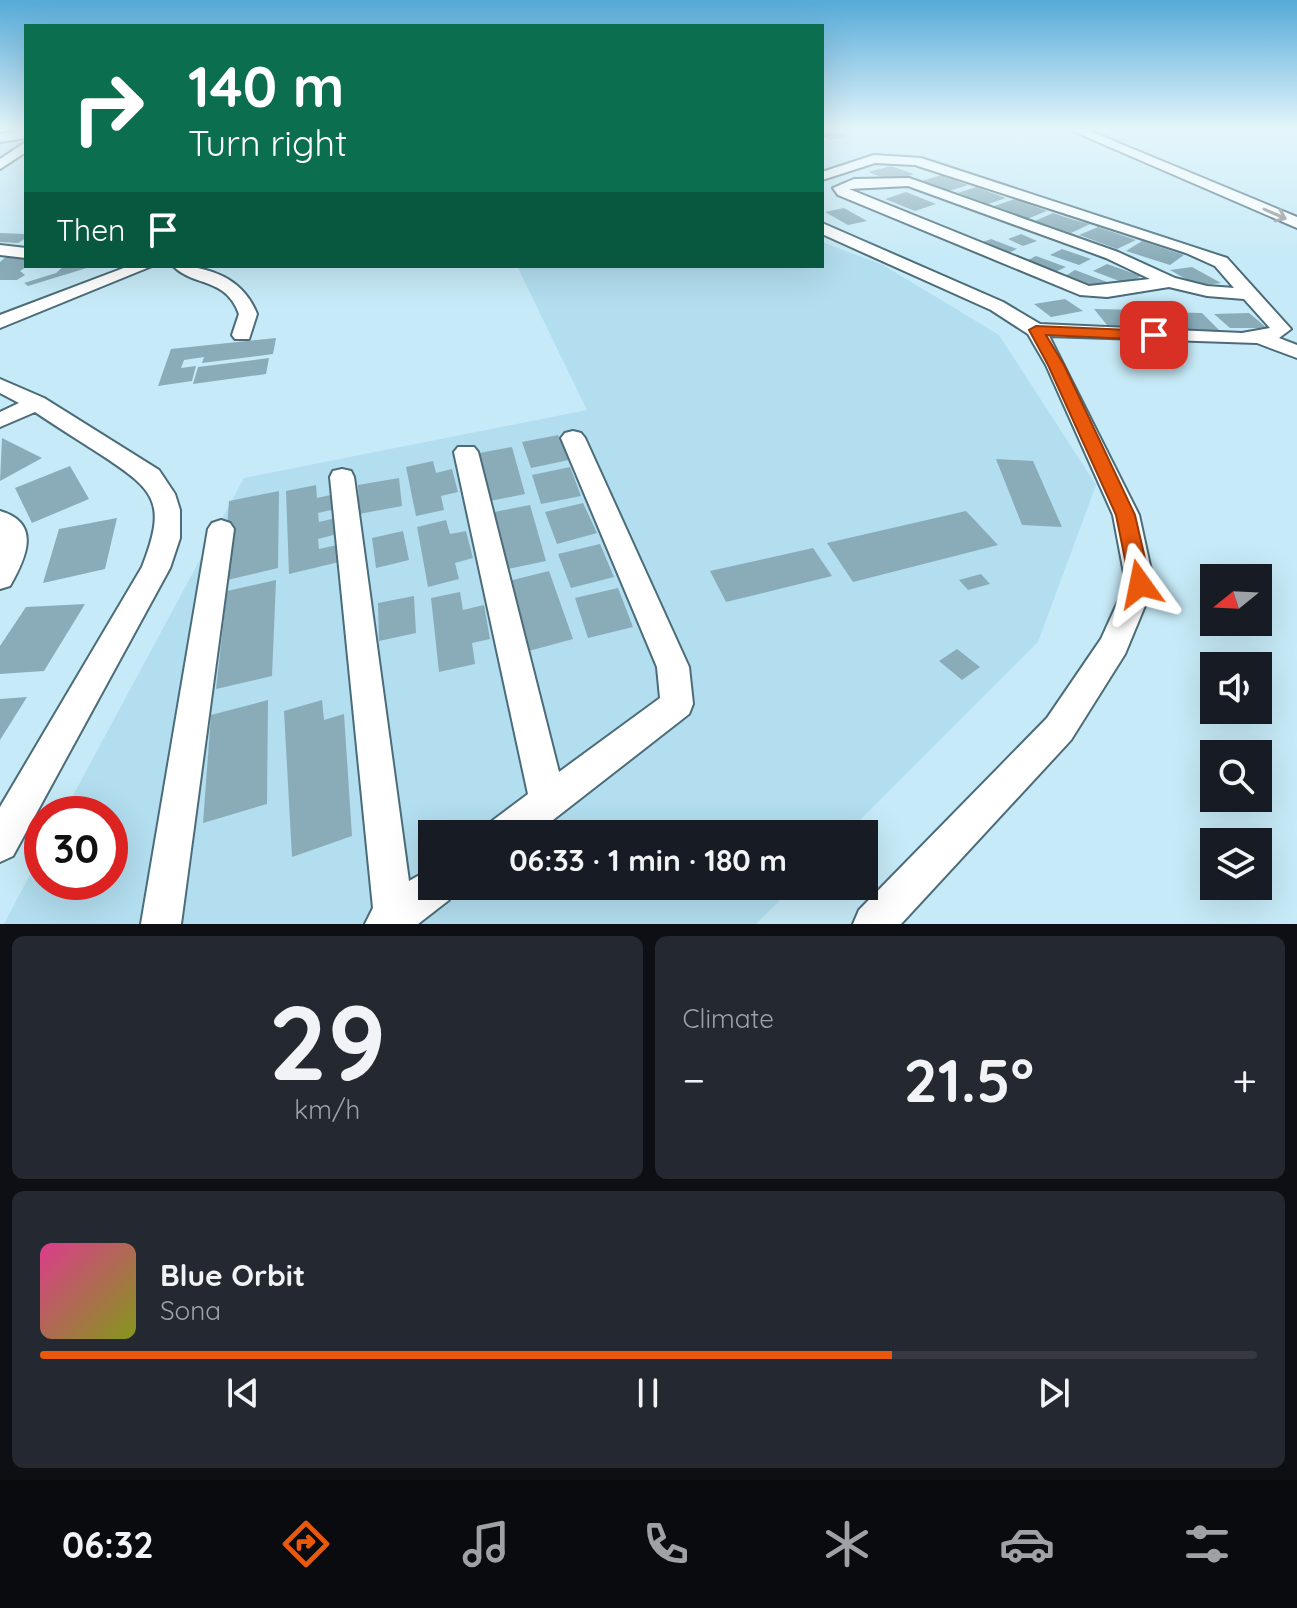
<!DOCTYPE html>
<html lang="en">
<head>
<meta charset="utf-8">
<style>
  body { margin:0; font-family:Quicksand,sans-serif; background:#242831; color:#f1f3f6; height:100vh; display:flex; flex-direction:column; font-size:30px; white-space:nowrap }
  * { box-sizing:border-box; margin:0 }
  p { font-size:26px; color:#9ea1a6 }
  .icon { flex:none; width:44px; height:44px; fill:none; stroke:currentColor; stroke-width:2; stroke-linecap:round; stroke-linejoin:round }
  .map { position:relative; height:924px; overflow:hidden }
  .sheet { display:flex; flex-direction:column; gap:12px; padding:12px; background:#0d0f14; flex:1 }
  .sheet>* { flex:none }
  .banner { position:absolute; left:24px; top:24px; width:800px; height:244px; border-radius:0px; box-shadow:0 8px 32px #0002; background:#0b6e4f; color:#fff; overflow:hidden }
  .needle { width:52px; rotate:252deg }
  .fabs { position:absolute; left:1200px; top:564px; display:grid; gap:16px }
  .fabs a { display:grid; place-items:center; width:72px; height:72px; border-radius:0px; background:#171b24; box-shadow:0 8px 32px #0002; font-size:40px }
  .speed { position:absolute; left:24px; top:796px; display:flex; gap:16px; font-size:40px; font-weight:700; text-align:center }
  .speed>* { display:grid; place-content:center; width:104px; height:104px; border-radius:50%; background:#171b24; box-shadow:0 8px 32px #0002; line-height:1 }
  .speed .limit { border:12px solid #d22; background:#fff; color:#111 }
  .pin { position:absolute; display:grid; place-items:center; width:68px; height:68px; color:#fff; margin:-34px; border-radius:16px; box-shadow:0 4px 12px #0006 }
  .me { position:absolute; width:88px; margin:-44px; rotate:348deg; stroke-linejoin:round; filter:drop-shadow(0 0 6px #0008) }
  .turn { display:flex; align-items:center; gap:28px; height:168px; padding:0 32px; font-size:36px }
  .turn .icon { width:104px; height:104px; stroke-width:2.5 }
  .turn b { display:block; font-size:56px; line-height:68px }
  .then { display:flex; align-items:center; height:76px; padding:0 32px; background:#0003; gap:16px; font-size:30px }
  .big { font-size:60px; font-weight:700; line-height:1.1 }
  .sheet .widget { flex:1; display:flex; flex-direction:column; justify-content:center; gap:12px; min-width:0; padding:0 28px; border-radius:12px; background:#242831 }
  .sheet .dial { align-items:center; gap:0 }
  .dial b { font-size:104px; line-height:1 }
  .song { display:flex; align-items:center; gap:24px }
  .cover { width:96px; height:96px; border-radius:12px; background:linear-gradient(135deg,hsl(330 70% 55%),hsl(70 70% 35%)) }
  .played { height:8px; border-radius:4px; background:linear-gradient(90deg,#ea580c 70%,#363941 70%) }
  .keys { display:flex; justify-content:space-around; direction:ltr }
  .heat { display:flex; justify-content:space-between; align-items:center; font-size:44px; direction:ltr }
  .sheet .tiles { flex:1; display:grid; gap:12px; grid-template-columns:1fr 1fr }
  .widget:last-child { grid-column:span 2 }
  .trip { position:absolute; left:418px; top:820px; width:460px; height:80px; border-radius:0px; background:#171b24; box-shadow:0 8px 32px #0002; font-weight:700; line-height:80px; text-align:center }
  .tab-bar { display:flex; height:128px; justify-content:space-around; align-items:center; background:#090b0e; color:#9ea1a6 }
  .tab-bar .icon { width:56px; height:56px }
  .tab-bar .active { color:#ea580c }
  .tab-bar b { font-size:36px; color:#f1f3f6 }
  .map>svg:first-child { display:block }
</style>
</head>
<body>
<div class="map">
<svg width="1297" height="924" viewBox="0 0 1297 924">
  <rect width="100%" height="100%" fill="#c6eaf7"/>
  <path fill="#b2deef" d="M822 242 883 265 999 335 1096 485 1038 642 846 834H432V886H794L756 924H4L42 852V882H110V814H63L244 478 587 410 517 266H822Z"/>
  <path fill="#8aacb9" d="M832 130 847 136 831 140 822 137V133Z
    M891 166 914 174 892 181 868 172Z
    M941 175 968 185 949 191 922 181Z
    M976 187 1006 198 988 204 958 193Z
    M906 192 936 204 915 211 885 199Z
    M1015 199 1047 211 1027 219 994 206Z
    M844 208 867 221 848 225 825 212Z
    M1053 213 1074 220 1090 224 1071 233 1035 221Z
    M1098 227 1136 240 1117 249 1079 235Z
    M0 233 26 234V238L18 243 0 242Z
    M1021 234 1037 241 1023 246 1008 239Z
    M991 239 1017 249 1006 254 980 243Z
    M1142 241 1184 255 1170 265 1126 251Z
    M1062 249 1091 259 1079 265 1050 255Z
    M7 256H26V267L20 271 25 275 17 280H0V262Z
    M1036 256 1066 267 1053 273 1024 262Z
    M1107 264 1141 276 1127 284 1093 271Z
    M64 266 90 267 28 286 24 283 56 273Z
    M1192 267 1221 283 1198 286 1170 270Z
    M1075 270 1107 282 1095 290 1062 278Z
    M1065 299 1083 311 1051 317 1034 304Z
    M1167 301 1178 310 1158 311 1148 302Z
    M1094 309 1140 310 1159 330H1111Z
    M1154 312 1202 313 1222 333 1172 331Z
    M1249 313 1267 328H1230L1214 314Z
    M276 338 273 354 202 363 204 357 184 360 181 368 196 366 192 381 158 386 171 349Z
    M269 358 266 374 193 384 198 367Z
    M558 435 569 460 531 468 522 442Z
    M2 438 42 458 0 481Z
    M512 447 525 494 485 502 474 454Z
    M996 459 1033 461 1062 527 1022 525Z
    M433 461 436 473 452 469 458 492 441 496 444 510 416 516 406 467Z
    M70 466 89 499 32 523 15 488Z
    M570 467 581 496 541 504 532 475Z
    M399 478 402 506 359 514 358 485Z
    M316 485 317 498 335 494 336 509 318 513 319 522 336 518 337 534 318 539 319 549 337 545 339 562 289 574 286 491Z
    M279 491 278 568 223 581 229 501Z
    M583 503 597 533 557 544 545 512Z
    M530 505 546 561 503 570 489 513Z
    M966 511 998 545 853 582 827 543Z
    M117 518 105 569 43 583 59 529Z
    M446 520 450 534 466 531 473 558 455 563 459 579 428 587 417 527Z
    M403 531 409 560 376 568 372 538Z
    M600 544 614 577 571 588 558 554Z
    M813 548 832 576 726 602 710 571Z
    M549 571 573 639 525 652 505 582Z
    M981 574 990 584 968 590 959 580Z
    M276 580 272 676 216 689 227 591Z
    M618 588 633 627 588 638 575 598Z
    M460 592 463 610 484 605 490 639 472 643 475 664 439 672 431 598Z
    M414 596 416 633 379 641 378 603Z
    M85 604 44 671 0 674V646L26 607Z
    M957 649 980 667 962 680 939 661Z
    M27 697 0 740V699Z
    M268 700 267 804 203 823 211 715Z
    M322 700 324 720 344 714 352 836 292 857 284 711Z"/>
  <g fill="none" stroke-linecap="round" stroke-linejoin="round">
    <defs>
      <path id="minor" d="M1068 129H1085L1297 217V228Z
        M26 130V138L0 142V134Z
        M26 142V152L0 169V159Z
        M874 155 921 158 1227 258 1291 329 1279 338 1297 345V358L1257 343 1049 336 1139 515 1154 584 1125 654 1071 740 901 924H853L859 910 1047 718 1101 639 1126 584 1113 515 1046 365 1028 334 991 310 822 234V223L1003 302 1040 324 1242 333 1270 328 1244 299 1207 296 1169 287 1107 297 1080 295 838 195 833 188 854 179 909 178 1118 252 1175 278 1207 286 1234 288 1215 266 1186 253 915 165 875 163 822 180V172ZM908 186 1106 258 1150 279 1089 286 849 189Z
        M0 245 26 248V258L0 255Z
        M129 266H152L0 328V315Z
        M173 266C209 266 243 278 257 314L249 339H235L232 335 239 314C226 277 194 287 173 266Z
        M0 379 44 398 159 470 175 494 180 510V538L170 568 13 856 0 862V807L142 567C167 503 156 491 103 456 80 441 57 427 35 412L0 427V412L19 403 0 393Z
        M573 431 581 433 585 438 689 667 693 704 689 714 535 834H486L492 821 528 794 454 452 458 447H474L478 452 559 772 660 698 657 667 561 438 565 433Z
        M342 469 351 471 354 477 409 881 432 868V886H455L449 900 418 924H365L373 908 330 477 333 471Z
        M0 511C42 523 26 558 10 586L0 589Z
        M221 520 230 523 234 529 181 924H141L208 529 212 523Z"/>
    </defs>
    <use href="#minor" stroke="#4b6c78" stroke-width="4"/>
    <use href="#minor" fill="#fff" fill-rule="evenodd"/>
  </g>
  <defs><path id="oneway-shaft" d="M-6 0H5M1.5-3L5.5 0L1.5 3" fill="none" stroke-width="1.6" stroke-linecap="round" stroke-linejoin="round" transform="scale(2)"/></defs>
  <use stroke="#919799" href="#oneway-shaft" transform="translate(1275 214) rotate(24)"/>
  <linearGradient id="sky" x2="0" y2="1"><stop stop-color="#55aad8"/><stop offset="0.5" stop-color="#e5f6fb"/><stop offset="1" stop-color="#e5f6fb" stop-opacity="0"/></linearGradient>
  <rect width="1297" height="259" fill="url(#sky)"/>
  <path fill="#ea580c" stroke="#983908" stroke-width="2" d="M1036 326 1154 331 1161 335 1154 340 1046 335 1064 365 1135 515 1151 584 1148 590H1133L1130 584 1116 515 1048 365 1029 330Z"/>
</svg>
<div class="fabs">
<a><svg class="needle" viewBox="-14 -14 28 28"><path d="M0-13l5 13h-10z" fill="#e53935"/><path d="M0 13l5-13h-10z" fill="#9ea1a6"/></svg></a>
<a><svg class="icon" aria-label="sound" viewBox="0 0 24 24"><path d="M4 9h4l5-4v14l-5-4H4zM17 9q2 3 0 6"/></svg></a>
<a><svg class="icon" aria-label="search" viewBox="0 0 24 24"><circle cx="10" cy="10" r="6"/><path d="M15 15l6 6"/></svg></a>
<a><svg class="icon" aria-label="layers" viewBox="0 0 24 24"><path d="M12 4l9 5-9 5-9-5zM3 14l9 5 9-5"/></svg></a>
</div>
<div class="speed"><div class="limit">30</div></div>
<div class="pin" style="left:1154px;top:335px;background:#d93025"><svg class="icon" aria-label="arrive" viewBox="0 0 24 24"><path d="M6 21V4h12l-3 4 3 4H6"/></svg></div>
<svg class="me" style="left:1140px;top:584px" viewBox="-20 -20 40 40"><path d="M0-17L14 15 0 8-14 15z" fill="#ea580c" stroke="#fff" stroke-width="4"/></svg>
<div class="trip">06:33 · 1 min · 180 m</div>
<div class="banner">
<div class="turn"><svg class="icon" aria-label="right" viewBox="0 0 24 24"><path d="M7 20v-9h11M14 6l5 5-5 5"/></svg><div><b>140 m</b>Turn right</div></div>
<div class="then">Then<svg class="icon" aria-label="arrive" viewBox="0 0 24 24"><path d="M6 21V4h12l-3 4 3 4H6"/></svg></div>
</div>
</div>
<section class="sheet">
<div class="tiles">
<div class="widget dial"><b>29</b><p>km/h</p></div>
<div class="widget"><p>Climate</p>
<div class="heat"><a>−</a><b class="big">21.5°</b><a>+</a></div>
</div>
<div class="widget">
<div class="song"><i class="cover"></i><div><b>Blue Orbit</b><p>Sona</p></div></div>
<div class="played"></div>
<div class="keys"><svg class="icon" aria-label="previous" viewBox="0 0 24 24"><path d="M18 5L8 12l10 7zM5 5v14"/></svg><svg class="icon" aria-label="pause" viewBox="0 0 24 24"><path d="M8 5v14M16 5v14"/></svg><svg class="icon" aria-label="next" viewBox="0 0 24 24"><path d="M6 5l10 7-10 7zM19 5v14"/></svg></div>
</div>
</div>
</section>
<nav class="tab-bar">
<b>06:32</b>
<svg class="icon active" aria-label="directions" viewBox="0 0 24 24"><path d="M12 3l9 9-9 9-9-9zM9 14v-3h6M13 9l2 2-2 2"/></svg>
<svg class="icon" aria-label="music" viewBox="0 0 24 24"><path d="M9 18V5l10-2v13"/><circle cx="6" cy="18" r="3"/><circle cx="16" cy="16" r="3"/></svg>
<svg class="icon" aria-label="phone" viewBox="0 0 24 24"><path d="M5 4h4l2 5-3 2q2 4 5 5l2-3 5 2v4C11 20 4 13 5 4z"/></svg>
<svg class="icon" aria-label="climate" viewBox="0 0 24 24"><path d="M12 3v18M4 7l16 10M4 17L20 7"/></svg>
<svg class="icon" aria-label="car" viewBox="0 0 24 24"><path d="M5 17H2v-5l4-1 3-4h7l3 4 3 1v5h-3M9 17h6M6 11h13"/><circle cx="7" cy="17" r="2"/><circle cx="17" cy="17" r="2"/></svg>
<svg class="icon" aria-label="filters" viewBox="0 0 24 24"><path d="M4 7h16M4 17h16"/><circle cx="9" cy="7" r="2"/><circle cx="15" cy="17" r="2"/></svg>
</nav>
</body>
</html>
